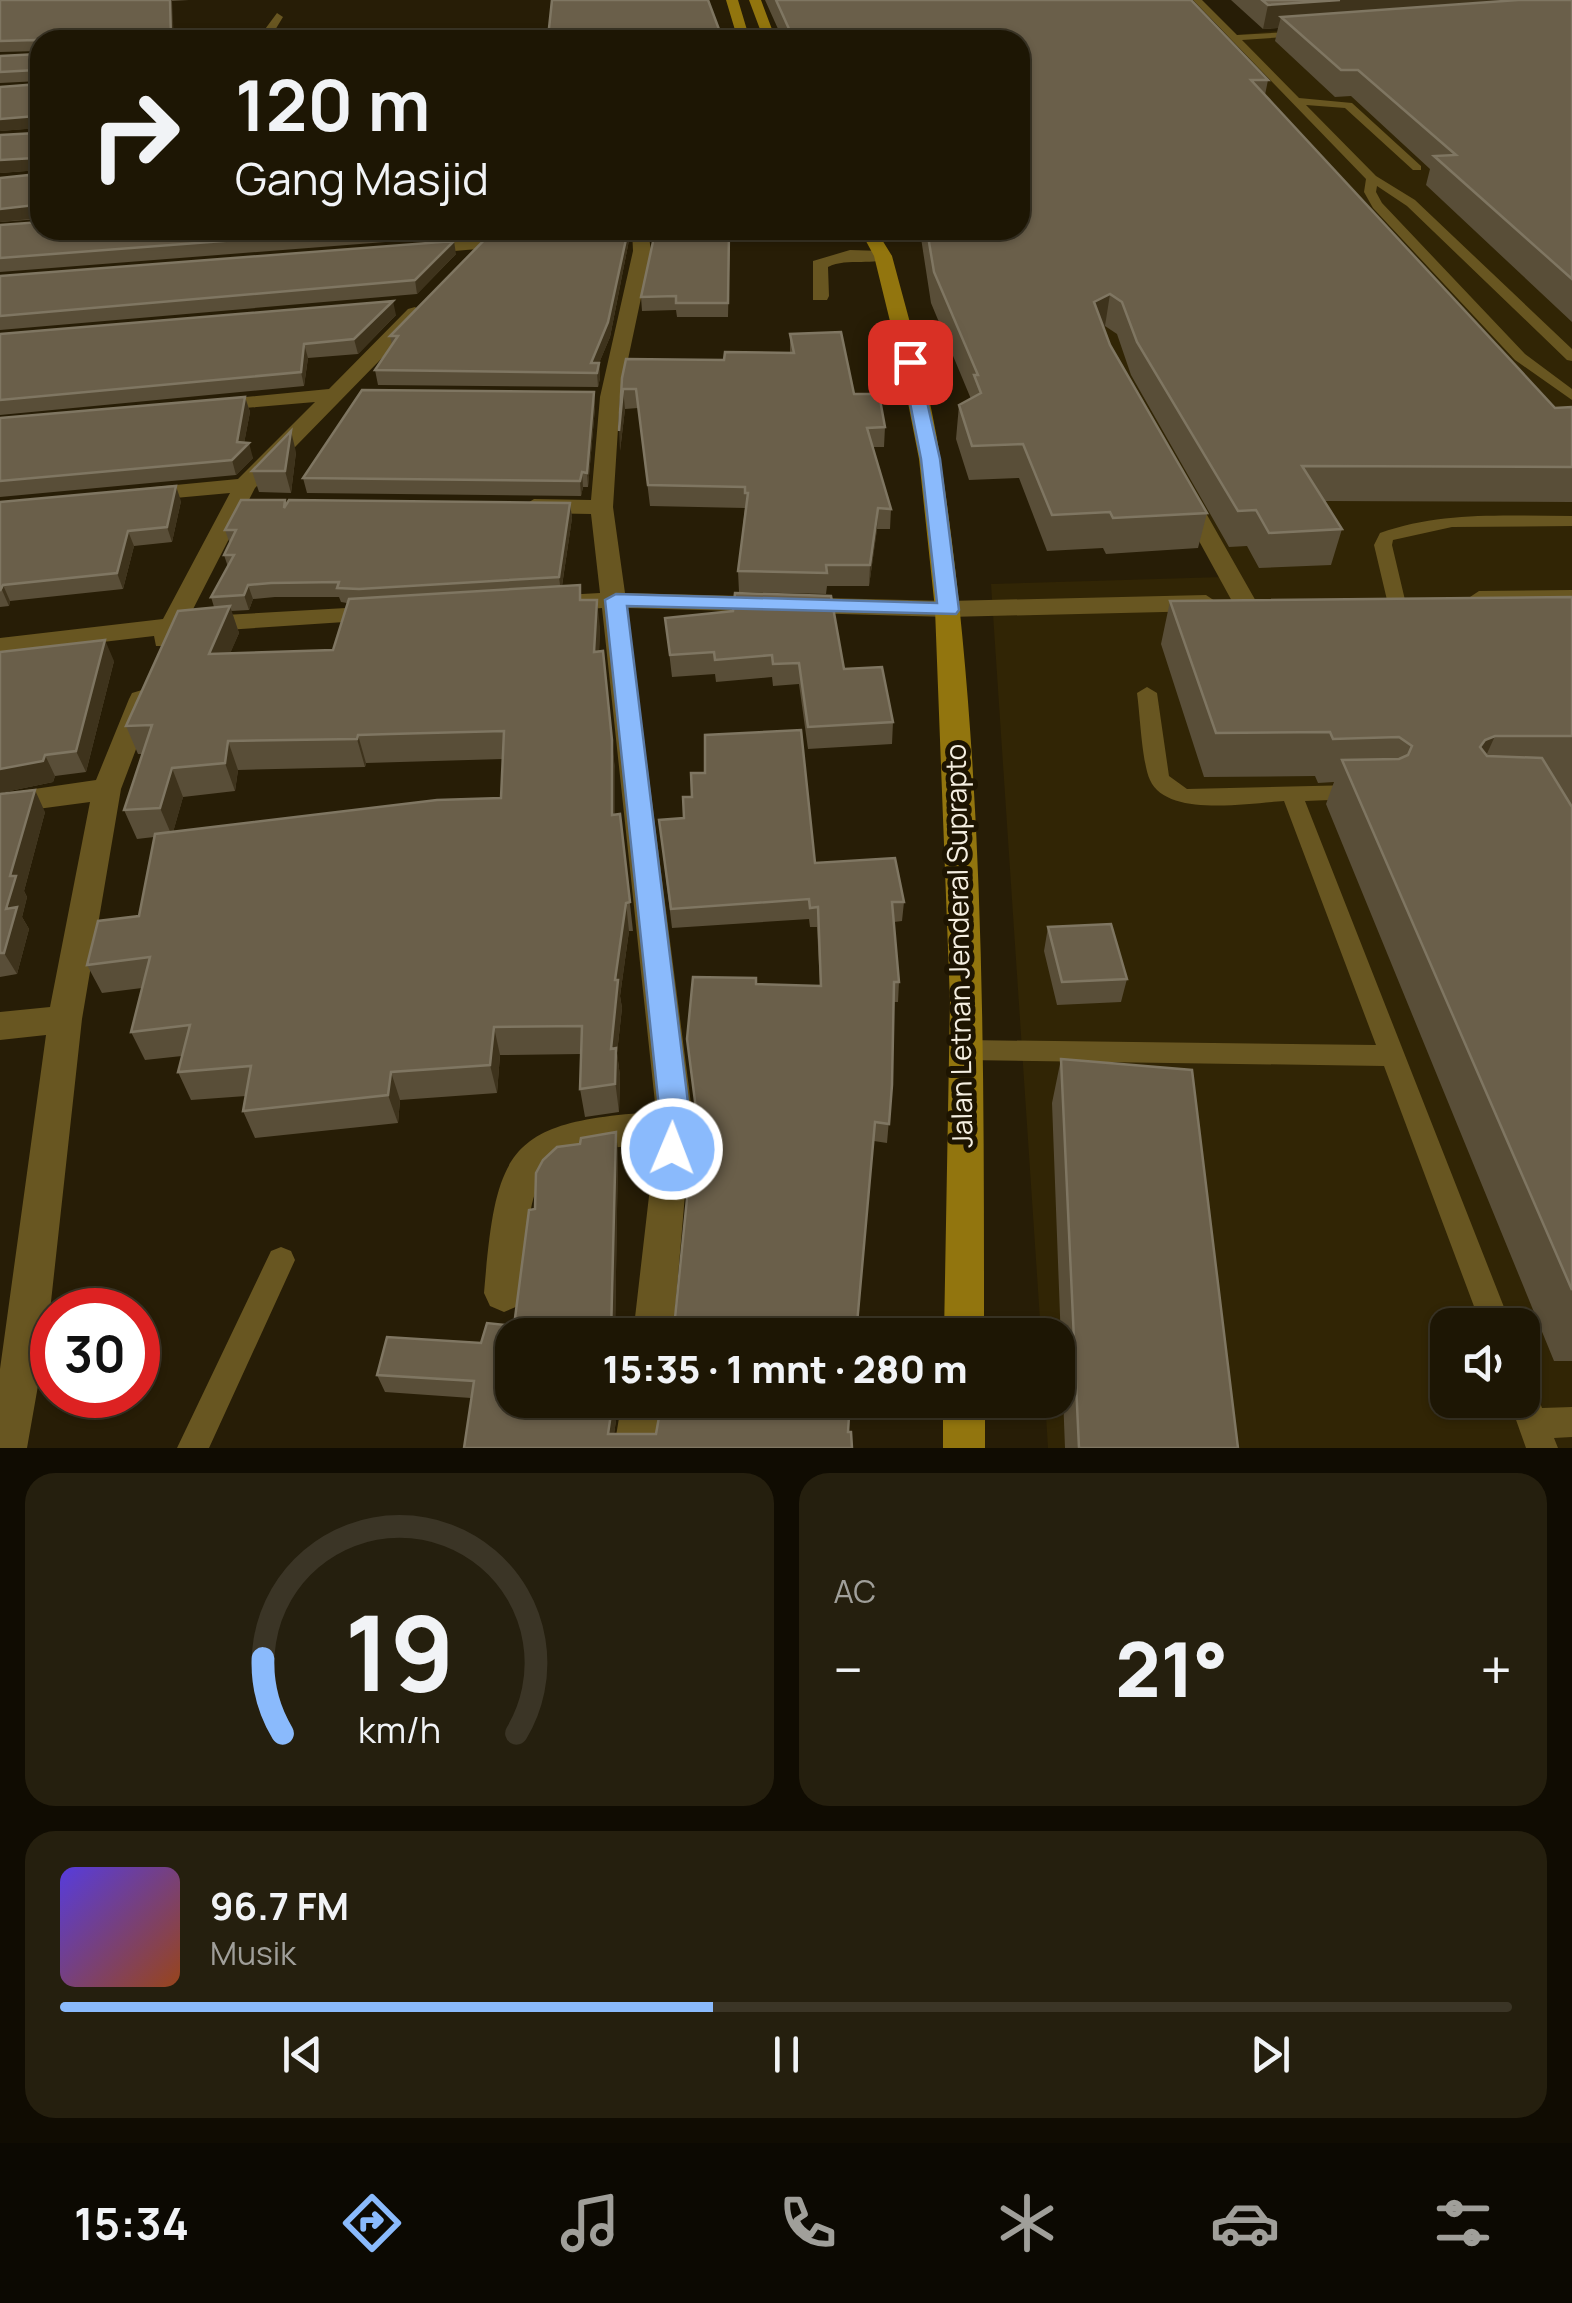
<!DOCTYPE html>
<html lang="id">
<head>
<meta charset="utf-8">
<style>
  body { margin:0; font-family:Manrope,sans-serif; background:#251f0e; color:#f1f3f6; height:100vh; display:flex; flex-direction:column; font-size:38px; white-space:nowrap }
  * { box-sizing:border-box; margin:0 }
  p { font-size:32px; color:#a09f9a }
  .icon { flex:none; width:55px; height:55px; fill:none; stroke:currentColor; stroke-width:2; stroke-linecap:round; stroke-linejoin:round }
  .map { position:relative; height:1448px; overflow:hidden }
  .details { display:flex; flex-direction:column; gap:25px; padding:25px; background:#100c02; flex:1 }
  .details>* { flex:none }
  .guide { position:absolute; left:30px; top:30px; width:1000px; height:210px; border-radius:30px; box-shadow:0 2px 8px #0004,0 0 0 2px #3b3526; background:#1d1604; color:#f1f3f6; overflow:hidden }
  .buttons { position:absolute; left:1430px; top:1308px; display:grid; gap:20px }
  .buttons a { display:grid; place-items:center; width:110px; height:110px; border-radius:20px; background:#1d1604; box-shadow:0 2px 8px #0004,0 0 0 2px #3b3526; font-size:50px }
  .speed { position:absolute; left:30px; top:1288px; display:flex; gap:20px; font-size:50px; font-weight:700; text-align:center }
  .speed>* { display:grid; place-content:center; width:130px; height:130px; border-radius:50%; background:#1d1604; box-shadow:0 2px 8px #0004,0 0 0 2px #3b3526; line-height:1 }
  .speed .limit { border:15px solid #d22; background:#fff; color:#111 }
  .pin { position:absolute; display:grid; place-items:center; width:85px; height:85px; color:#fff; margin:-42px; border-radius:20px; box-shadow:0 5px 15px #0006 }
  .me { position:absolute; width:110px; margin:-55px; rotate:1deg; stroke-linejoin:round; filter:drop-shadow(0 0 8px #0008) }
  .turn { display:flex; align-items:center; gap:35px; height:210px; padding:0 40px; font-size:45px }
  .turn .icon { width:130px; height:130px; stroke-width:2.5 }
  .turn b { display:block; font-size:70px; line-height:85px }
  .big { font-size:75px; font-weight:800; line-height:1.1 }
  .details .tile { flex:1; display:flex; flex-direction:column; justify-content:center; gap:15px; min-width:0; padding:0 35px; border-radius:30px; background:#251f0e }
  .details .dial { align-items:center; gap:0 }
  .dial svg { height:260px; overflow:visible; fill:none; stroke:#3b3526; stroke-width:7; stroke-linecap:round; text-anchor:middle }
  .dial text { fill:#f1f3f6; stroke:none }
  .song { display:flex; align-items:center; gap:30px }
  .cover { width:120px; height:120px; border-radius:15px; background:linear-gradient(135deg,hsl(250 70% 55%),hsl(20 70% 35%)) }
  .played { height:10px; border-radius:5px; background:linear-gradient(90deg,#8abafc 45%,#3b3526 45%) }
  .keys { display:flex; justify-content:space-around; direction:ltr }
  .heat { display:flex; justify-content:space-between; align-items:center; font-size:55px; direction:ltr }
  .details .tiles { flex:1; display:grid; gap:25px; grid-template-columns:1fr 1fr }
  .tile:last-child { grid-column:span 2 }
  .trip { position:absolute; left:495px; top:1318px; width:580px; height:100px; border-radius:30px; background:#1d1604; box-shadow:0 2px 8px #0004,0 0 0 2px #3b3526; font-weight:800; line-height:100px; text-align:center }
  .menu { display:flex; height:160px; justify-content:space-around; align-items:center; background:#0c0902; color:#a09f9a }
  .menu .icon { width:70px; height:70px }
  .menu .selected { color:#8abafc }
  .menu b { font-size:45px; color:#f1f3f6 }
  .map>svg:first-child { display:block }
</style>
</head>
<body>
<div class="map">
<svg width="1572" height="1448" viewBox="0 0 1572 1448">
  <rect width="100%" height="100%" fill="#271d06"/>
  <path fill="#312505" fill-rule="evenodd" d="M1572 0V1448H1048L1045 1400H1058V1335H1041L991 584 1223 577 1020 185 1226 36ZM1448 1325H1522V1400H1448Z"/>
  <g fill="none" stroke-linecap="round" stroke-linejoin="round">
    <path fill="#685621" fill-rule="evenodd" d="M1193 0H1202L1237 35 1304 31 1301 36 1242 40 1299 98 1352 103 1421 166V170H1413L1345 108 1306 105 1376 176 1415 200 1572 349V361L1567 360 1407 206 1377 186 1376 192 1382 203 1525 354 1572 389V400L1515 360 1373 208 1364 192 1366 179Z
      M1572 516V526L1452 527 1393 540 1392 545 1405 600 1396 605 1387 600 1374 545 1380 533C1442 511 1507 516 1572 516Z
      M1147 687 1157 693 1169 776 1187 789 1354 785 1361 787 1365 792 1361 797 1354 799 1305 801 1511 1325H1481L1384 1066 965 1060 956 1057 952 1050 956 1043 965 1040 1376 1045 1284 801C1249 803 1167 818 1150 780 1142 763 1140 714 1137 693Z
      M281 1247 291 1251 295 1260 209 1448H177L271 1251Z
      M1522 1380 1533 1384 1542 1408 1572 1407V1437L1554 1438 1558 1448H1526L1509 1400H1522Z"/>
    <path fill="#685621" fill-rule="evenodd" d="M277 13 283 17 269 40H257Z
      M632 230H648L651 251 620 397 613 507 625 593 948 601 1206 595 1218 603 1206 611 948 617 627 608 694 1127 687 1171 673 1335H633L655 1144C526 1152 531 1173 524 1293L518 1306 504 1312 490 1306 484 1293C496 1150 506 1121 656 1112L602 608 564 611 552 603 564 595 600 593 591 514 534 513 523 506 534 499 591 500 600 397 633 251Z
      M483 239 492 244 489 248 420 254 411 249 420 244Z
      M850 250 883 251 892 256C875 267 848 257 828 267L829 296 827 300H813V261Z
      M415 307 424 313 422 317 255 488 189 617 381 606 390 609 394 614 390 619 181 633 174 646H156L154 636 0 654V638L163 619 230 493 142 501 134 499 131 494 134 489 238 479 315 402 211 411 201 405 204 401 329 389 408 309Z
      M1187 492 1198 499 1257 603 1254 608H1236L1233 603 1176 499Z
      M1572 590V604L1479 607 1467 599 1479 591Z
      M142 690 152 693 155 699 121 789 82 1019 48 1329 27 1448H0V1369L46 1035 0 1040V1012L50 1007 90 802 0 814V794L96 780 129 699 132 693Z
      M622 1400H664L656 1448H614Z"/>
    <path fill="#92750e" fill-rule="evenodd" d="M726 0H738L750 40H738Z
      M749 0H761L776 40H764Z
      M860 230H876L892 256C910 324 931 393 941 463 985 751 984 1045 984 1335H944L950 1001 935 609 919 459 900 362 874 256Z
      M943 1400H985V1448H943Z"/>
  </g>
  <path fill="#594e38" fill-rule="evenodd" d="M0 0H189L172 1 40 40V219L0 222 38 174 39 170 0 173 36 133 37 128 0 131 39 84V81L0 83V56L39 54V51L0 52Z
    M765 0H1191L1268 80 1265 95 1555 408 1572 407V502L1324 501 1342 529 1331 565 1259 568 1247 546 1229 547 1131 375 1117 334 1105 326 1103 327 1110 345 1207 513 1198 548 1106 554 1103 548 1047 551 1019 478 969 480 956 439 959 405 971 399 931 303 921 238H912L908 230H1020V40H783Z
    M1231 0H1572V322L1426 185 1430 169 1351 96 1335 97 1275 41 1278 28 1263 29Z
    M0 225 40 230H482L475 235 0 272Z
    M494 230H631L610 337 599 363 600 378 598 387 378 385 375 370 392 345 390 336Z
    M651 230H730L728 317H677L676 310 642 311 641 297 653 241Z
    M456 254 417 294 0 330V276Z
    M396 315 358 354 308 358 304 386 0 415V334Z
    M790 334 854 394 885 427 884 447H873L891 509 890 529H877L869 586H827L826 594 739 592 738 571 745 508 650 506 638 408 625 409 620 451 622 378 724 360 790 353Z
    M594 392 595 407 588 487H583L581 496 307 493 303 478Z
    M245 397 250 412 244 443 253 458 236 475 0 497V418Z
    M296 452 291 493 259 492 252 471Z
    M181 501 172 542 134 546 123 589 10 601 9 606 0 607V502Z
    M570 503 572 518 562 586 582 600 600 627 599 651 615 769V815L620 814 633 931H629L620 996 622 1008 617 1053 620 1076 619 1112 585 1117 580 1089 581 1054 500 1055 497 1093 400 1100 398 1123 255 1138 243 1111 246 1096 191 1100 178 1072 182 1056 145 1060 131 1032 142 988 102 993 87 965 139 916 154 837 137 839 124 810 143 754H138L126 726 214 607 211 597 228 567 224 555 230 544 225 530 286 505ZM275 597H339L341 602 347 603 333 650 230 653 239 633 231 611 249 610 253 599ZM503 759 501 798 173 832 183 797 235 791 238 770 365 767 366 763Z
    M1572 597V1361H1554L1326 804 1334 782 1318 783 1315 776 1204 777 1161 644 1170 601Z
    M733 611 844 669 893 722 892 744 808 749 799 684 773 686 772 677 716 682 715 674 672 677 665 618Z
    M114 661 86 772 55 776 53 782 0 793Z
    M0 794 45 812 24 891 27 897 22 917 29 929 17 974 0 977Z
    M659 820 815 863 904 902 902 921 894 922 899 982 898 1002H894L892 1085 887 1143 874 1141 675 1318 696 1113 687 1039 756 984 820 986 817 927H810L809 919 672 928Z
    M1048 927 1127 979 1121 1002 1057 1005 1044 951Z
    M1061 1059 1238 1448H1065L1052 1103Z
    M618 1151 615 1333 512 1400H619L614 1434 848 1432 464 1448 471 1398 385 1392 377 1375 481 1343 514 1326 535 1209Z"/>
  <path fill="#3e331c" d="M170 0H172L174 40H171Z
    M1340 0H1572L1281 17 1278 28 1263 29 1268 5Z
    M36 116 40 128 0 131V119Z
    M35 158 40 170 0 173V160Z
    M35 205 40 218 0 222V209Z
    M628 230H631L610 337 595 373 591 363Z
    M454 241 456 254 417 294 415 280Z
    M1110 294 1105 326 1089 334 1094 302Z
    M393 301 396 315 358 354 354 339Z
    M304 344 308 358 304 386 301 372Z
    M599 363 600 378 598 387 597 373Z
    M623 389 625 409 620 451 619 431Z
    M594 392 595 407 588 487 587 473Z
    M245 397 250 412 243 449 249 443 253 458 236 475 232 460 237 442Z
    M291 431 296 452 291 493 285 471Z
    M582 472 583 487 581 496 580 481Z
    M176 486 181 501 172 542 167 527Z
    M570 503 572 518 561 592 559 577Z
    M878 508 877 529 869 586 870 565Z
    M128 531 134 546 123 589 117 573Z
    M3 585 10 601 9 606 2 590Z
    M248 585 253 599 249 610 244 595Z
    M597 600 600 627 598 680 594 652Z
    M230 606 239 633 218 682 209 654Z
    M105 640 114 661 86 772 76 751Z
    M606 679 615 769V843L612 815Z
    M358 735 366 763 365 767 357 739Z
    M1495 736 1475 780 1480 747 1485 740Z
    M228 741 238 770 235 791 225 763Z
    M45 755 55 776 53 782 0 793V769Z
    M172 768 183 797 172 836 160 808Z
    M35 790 45 812 24 891 27 897 22 917 29 929 17 974 4 953 6 909 10 876Z
    M626 903 629 931 620 996 622 1008 617 1053 620 1076 619 1112 611 1049 615 980Z
    M494 1027 500 1055 497 1093 490 1065Z
    M391 1072 400 1100 398 1123 388 1095Z
    M616 1132 618 1151 615 1335H612Z
    M613 1400H619L612 1448 608 1434Z"/>
  <path fill="#6a5f4a" stroke="#7f7662" stroke-width="2.5" d="M0 0H170L171 40H40V44L36 40 0 41Z
    M552 0H708L723 40H455L548 38Z
    M776 0H1191L1268 80H1251L1555 408 1572 407V467L1302 466 1342 529 1269 533 1256 510 1238 511 1137 342 1122 302 1110 294 1094 302 1110 345 1207 513 1113 518 1110 512 1052 515 1023 444 972 446 959 405 981 393 974 375H978L934 272 927 230H1020V40H794Z
    M1262 0H1340L1268 5Z
    M1518 0H1572V279L1434 156 1456 155 1358 70H1341L1281 17Z
    M40 44V211L35 205 0 209V178L38 174 39 161 35 158 0 160V135L36 133 40 120 36 116 0 119V87L39 84 40 73 36 70 0 72V56L39 54Z
    M40 222V230H369L0 258V225Z
    M494 230H628L608 322 591 363H599L597 373 375 370 398 336H390Z
    M653 230H729L728 303H676V296L641 297 654 237Z
    M454 241 415 280 0 316V276Z
    M393 301 354 339 304 344 301 372 0 400V334Z
    M841 332 854 394H879L885 427 867 428 891 509 878 508 870 565H826L827 573 738 571 748 493H745V487L648 485 636 389H623L619 431 622 378 626 359 724 360 725 352 794 353 790 334Z
    M362 390 594 392 587 473 582 472 580 481 303 478Z
    M245 397 237 442 249 443 232 460 0 481V418Z
    M291 431 285 471H252Z
    M176 486 167 527 128 531 117 573 3 585 0 591V502Z
    M241 500H285L284 508 289 500 570 503 559 577 359 589 337 588 339 582 271 583 248 585 244 595 211 597 234 555H224L236 530H225Z
    M580 585V600H597L594 652 603 651 612 740V815L620 814 630 902 626 903 615 980H618L611 1049 616 1048 615 1084 580 1089 582 1026 494 1027 490 1065 391 1072 388 1095 243 1111 251 1066 178 1072 190 1025 131 1032 150 957 87 965 98 921 139 916 155 834 437 800 501 798 504 731 390 734 358 735 357 739 228 741 225 763 172 768 160 808 124 810 152 725 126 726 178 611 230 606 209 654 333 650 349 599Z
    M735 593 831 596 844 669 882 667 893 722 808 727 799 663 773 664 772 655 715 660 714 652 670 655 665 618 733 611Z
    M1572 597V736H1495L1485 740 1480 747 1487 756 1542 758 1572 807V1290L1342 760 1399 759 1408 755 1412 746 1399 737 1333 739 1330 732 1216 733 1170 601Z
    M105 640 76 751 45 755 43 761 0 769V652Z
    M801 730 815 863 895 858 904 902H892L899 982H894L892 1085 889 1124 875 1122 856 1335H649L650 1321 675 1318 696 1109 687 1039 693 977 756 978V984L821 986 818 907 810 908 809 899 671 909 659 820 684 818 683 797H692L691 773H705V735Z
    M35 790 10 876H16L6 909 17 907 4 953H0V794Z
    M1111 924 1127 979 1062 982 1048 927Z
    M1061 1059 1192 1070 1238 1448H1079Z
    M616 1132 611 1333 638 1335H512V1400H613L608 1434H656L662 1400H850L848 1432H851L852 1448H464L474 1381 377 1375 387 1337 481 1343 487 1323 514 1326 529 1210 535 1209 536 1173 543 1160 557 1147 580 1144 581 1138Z"/>
  <path fill="#8abafc" stroke="#5a79a4" stroke-width="2.5" d="M910 357 918 362 940 459 959 610 956 614 627 606 691 1127 683 1159 672 1162 662 1159 657 1149 661 1127 605 600 616 594 937 603 921 459 902 362Z"/>
  <g text-anchor="middle" stroke-width="10" stroke-linejoin="round" paint-order="stroke">
    <g font-size="28" fill="#f5efe1" stroke="#1d1401">
      <text transform="translate(959 946) rotate(-91)" y="10">Jalan Letnan Jenderal Suprapto</text>
    </g>
  </g>
</svg>
<div class="buttons">
<a><svg class="icon" aria-label="sound" viewBox="0 0 24 24"><path d="M4 9h4l5-4v14l-5-4H4zM17 9q2 3 0 6"/></svg></a>
</div>
<div class="speed"><div class="limit">30</div></div>
<div class="pin" style="left:910px;top:362px;background:#d93025"><svg class="icon" aria-label="arrive" viewBox="0 0 24 24"><path d="M6 21V4h12l-3 4 3 4H6"/></svg></div>
<svg class="me" style="left:672px;top:1149px" viewBox="-20 -20 40 40"><circle r="17" fill="#8abafc" stroke="#fff" stroke-width="3"/><path d="M0-11L8 9 0 5-8 9z" fill="#fff"/></svg>
<div class="trip">15:35 · 1 mnt · 280 m</div>
<div class="guide">
<div class="turn"><svg class="icon" aria-label="right" viewBox="0 0 24 24"><path d="M7 20v-9h11M14 6l5 5-5 5"/></svg><div><b>120 m</b>Gang Masjid</div></div>
</div>
</div>
<section class="details">
<div class="tiles">
<div class="tile dial"><svg viewBox="0 0 100 80">
<path d="M14 69A42 42 0 1 1 86 69"/>
<path d="M14 69A42 42 0 0 1 8 46" stroke="#8abafc"/>
<text x="50" y="56" font-size="32" font-weight="700">19</text>
<text x="50" y="72" font-size="11">km/h</text>
</svg></div>
<div class="tile"><p>AC</p>
<div class="heat"><a>−</a><b class="big">21°</b><a>+</a></div>
</div>
<div class="tile">
<div class="song"><i class="cover"></i><div><b>96.7 FM</b><p>Musik</p></div></div>
<div class="played"></div>
<div class="keys"><svg class="icon" aria-label="previous" viewBox="0 0 24 24"><path d="M18 5L8 12l10 7zM5 5v14"/></svg><svg class="icon" aria-label="pause" viewBox="0 0 24 24"><path d="M8 5v14M16 5v14"/></svg><svg class="icon" aria-label="next" viewBox="0 0 24 24"><path d="M6 5l10 7-10 7zM19 5v14"/></svg></div>
</div>
</div>
</section>
<nav class="menu">
<b>15:34</b>
<svg class="icon selected" aria-label="directions" viewBox="0 0 24 24"><path d="M12 3l9 9-9 9-9-9zM9 14v-3h6M13 9l2 2-2 2"/></svg>
<svg class="icon" aria-label="music" viewBox="0 0 24 24"><path d="M9 18V5l10-2v13"/><circle cx="6" cy="18" r="3"/><circle cx="16" cy="16" r="3"/></svg>
<svg class="icon" aria-label="phone" viewBox="0 0 24 24"><path d="M5 4h4l2 5-3 2q2 4 5 5l2-3 5 2v4C11 20 4 13 5 4z"/></svg>
<svg class="icon" aria-label="climate" viewBox="0 0 24 24"><path d="M12 3v18M4 7l16 10M4 17L20 7"/></svg>
<svg class="icon" aria-label="car" viewBox="0 0 24 24"><path d="M5 17H2v-5l4-1 3-4h7l3 4 3 1v5h-3M9 17h6M6 11h13"/><circle cx="7" cy="17" r="2"/><circle cx="17" cy="17" r="2"/></svg>
<svg class="icon" aria-label="filters" viewBox="0 0 24 24"><path d="M4 7h16M4 17h16"/><circle cx="9" cy="7" r="2"/><circle cx="15" cy="17" r="2"/></svg>
</nav>
</body>
</html>
